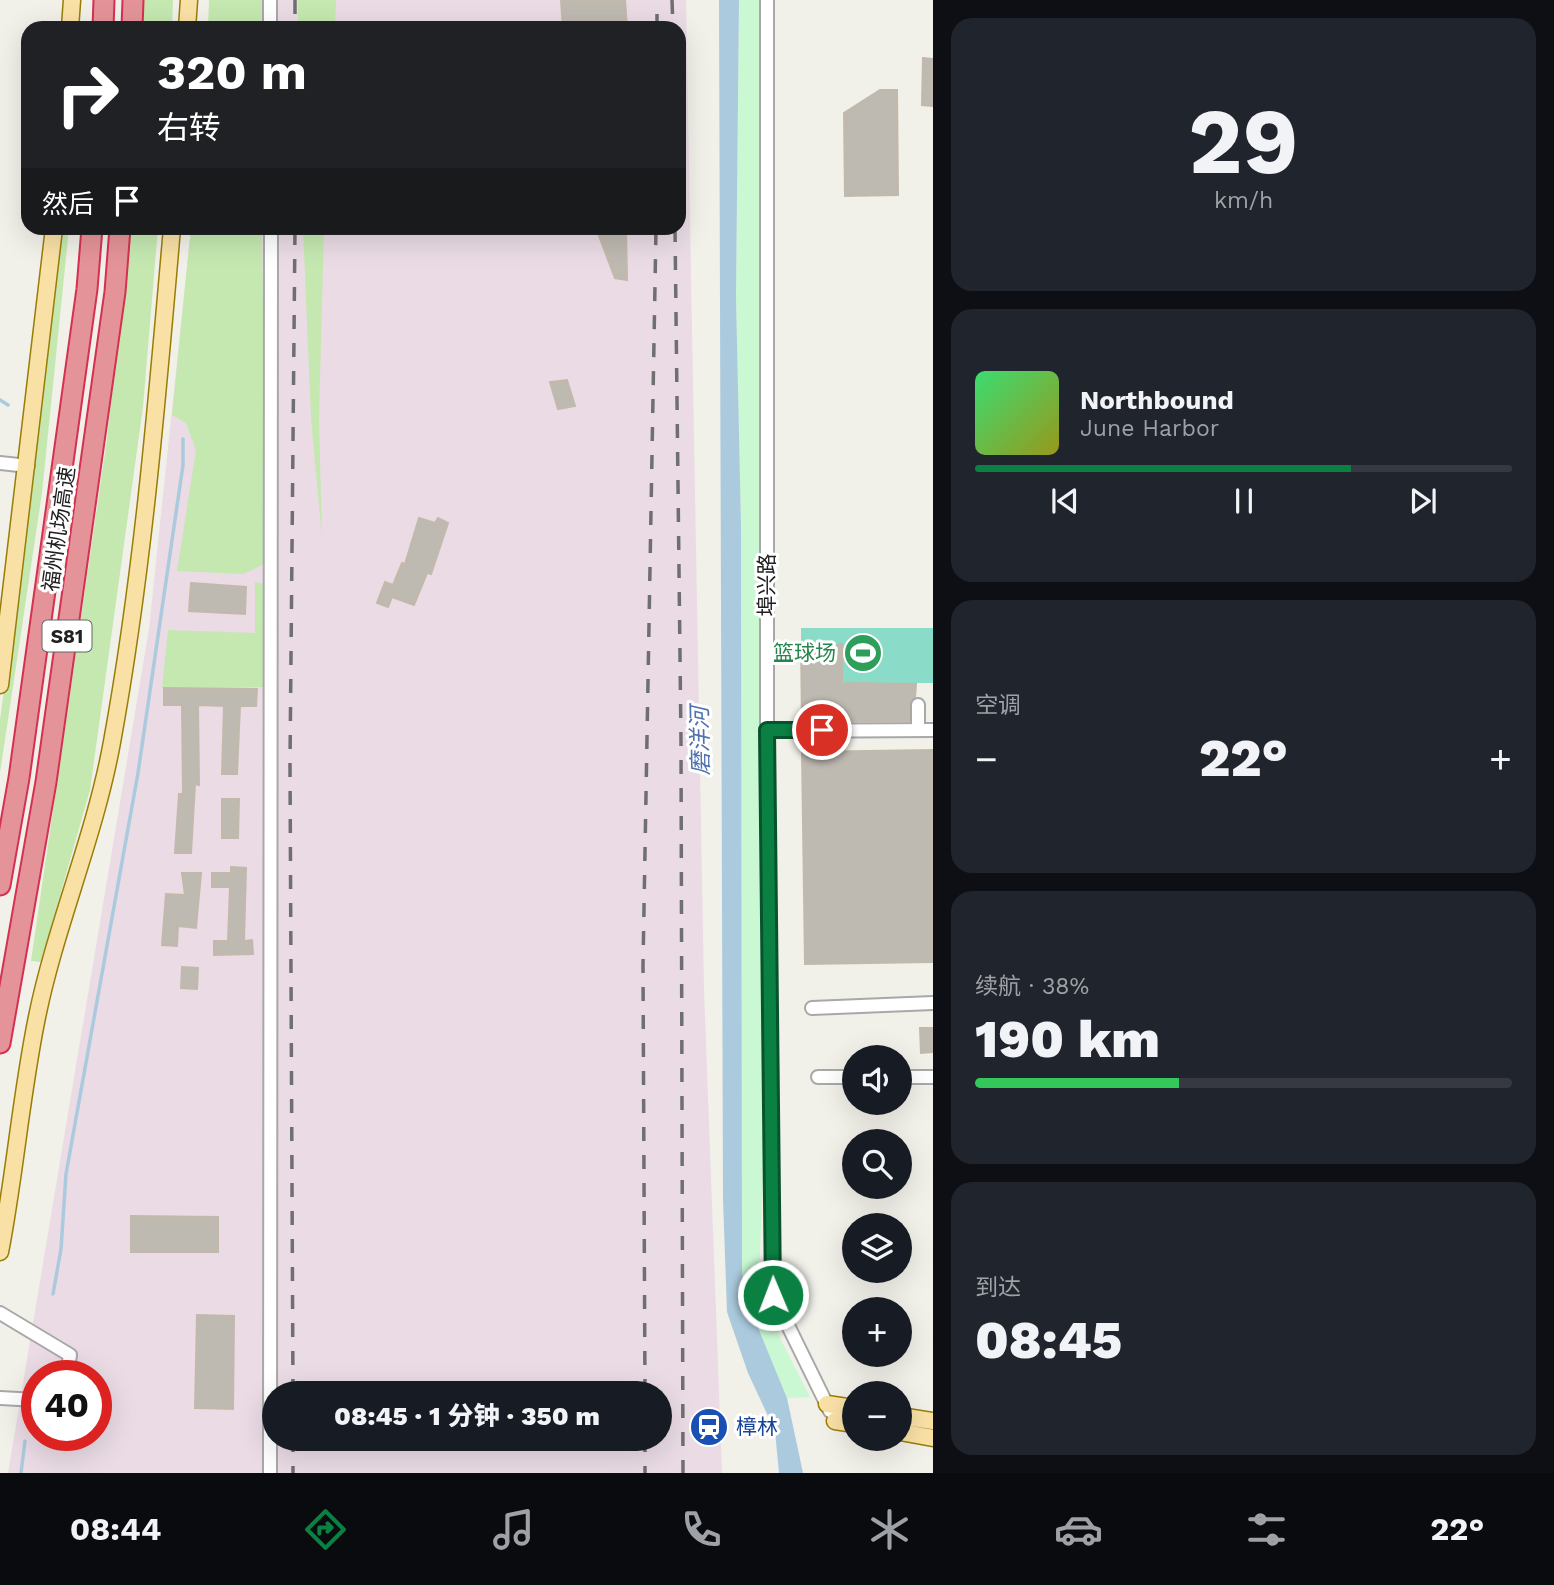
<!DOCTYPE html>
<html lang="zh">
<head>
<meta charset="utf-8">
<style>
  body { margin:0; font-family:"Work Sans","Noto Sans SC",sans-serif; background:#20242c; color:#f1f3f6; height:100vh; display:flex; flex-direction:column; font-size:26px; white-space:nowrap }
  * { box-sizing:border-box; margin:0 }
  p { font-size:23px; color:#9ea1a6 }
  .icon { flex:none; width:38px; height:38px; fill:none; stroke:currentColor; stroke-width:2; stroke-linecap:round; stroke-linejoin:round }
  .map { position:relative; flex:1; overflow:hidden }
  .details { display:flex; flex-direction:column; gap:18px; padding:18px; background:#0d0f14; width:621px }
  .details>* { flex:none }
  .banner { position:absolute; left:21px; top:21px; width:665px; height:214px; border-radius:21px; box-shadow:0 7px 28px #0002; background:#202124; color:#fff; overflow:hidden }
  .buttons { position:absolute; left:842px; top:1045px; display:grid; gap:14px }
  .buttons a { display:grid; place-items:center; width:70px; height:70px; border-radius:50%; background:#171b24; box-shadow:0 7px 28px #0002; font-size:35px }
  .speed { position:absolute; left:21px; top:1360px; display:flex; gap:14px; font-size:35px; font-weight:700; text-align:center }
  .speed>* { display:grid; place-content:center; width:91px; height:91px; border-radius:50%; background:#171b24; box-shadow:0 7px 28px #0002; line-height:1 }
  .speed .limit { border:10px solid #d22; background:#fff; color:#111 }
  .pin { position:absolute; display:grid; place-items:center; width:60px; height:60px; color:#fff; margin:-30px; border:4px solid #fff; border-radius:50%; box-shadow:0 2px 7px #0007 }
  .me { position:absolute; width:77px; margin:-38px; rotate:359deg; stroke-linejoin:round; filter:drop-shadow(0 0 5px #0008) }
  .turn { display:flex; align-items:center; gap:24px; height:147px; padding:0 21px; font-size:32px }
  .turn .icon { width:91px; height:91px; stroke-width:2.5 }
  .turn b { display:block; font-size:49px; line-height:60px }
  .then { display:flex; align-items:center; height:66px; padding:0 21px; background:#0003; gap:14px; font-size:26px }
  .big { font-size:52px; font-weight:800; line-height:1.1 }
  .details .tile { flex:1; display:flex; flex-direction:column; justify-content:center; gap:10px; min-width:0; padding:0 24px; border-radius:21px; background:#20242c }
  .details .dial { align-items:center; gap:0 }
  .dial b { font-size:91px; line-height:1 }
  .song { display:flex; align-items:center; gap:21px }
  .cover { width:84px; height:84px; border-radius:10px; background:linear-gradient(135deg,hsl(140 70% 55%),hsl(60 70% 35%)) }
  .played { height:7px; border-radius:4px; background:linear-gradient(90deg,#0b8043 70%,#363941 70%) }
  .keys { display:flex; justify-content:space-around; direction:ltr }
  .heat { display:flex; justify-content:space-between; align-items:center; font-size:38px; direction:ltr }
  .charge { height:10px; border-radius:5px; background:linear-gradient(90deg,#34c759 38%,#363941 0) }
  .trip { position:absolute; left:262px; top:1381px; width:410px; height:70px; border-radius:35px; background:#171b24; box-shadow:0 7px 28px #0002; font-weight:800; line-height:70px; text-align:center }
  .tabs { display:flex; height:112px; justify-content:space-around; align-items:center; background:#090b0e; color:#9ea1a6 }
  .tabs .icon { width:49px; height:49px }
  .tabs .current { color:#0b8043 }
  .tabs b { font-size:32px; color:#f1f3f6 }
  main { display:flex; flex:1; min-height:0 }
  .map>svg:first-child { display:block }
</style>
</head>
<body>
<main>
<div class="map">
<svg width="933" height="1473" viewBox="0 0 933 1473">
  <rect width="100%" height="100%" fill="#f1f0e9"/>
  <path fill="#eadbe5" fill-rule="evenodd" d="M276 0H686L704 991 722 1473H8L149 629 191 228H679V28H276ZM37 1376H96V1435H37ZM275 1393H660V1438H275Z"/>
  <path fill="#c5e8b1" d="M143 0H173L172 28H142Z
    M209 0H276V28H208Z
    M298 0H336L335 28H298Z
    M59 228H69L42 493 0 773V720L35 459Z
    M128 228H158L143 407 90 790 41 962 31 961 107 439Z
    M191 228H262L266 556 262 565 244 574 177 571 196 450 186 423 172 415Z
    M303 228H324L319 419 322 538 311 418Z
    M255 582 267 585 263 687 162 688 168 630 255 633Z"/>
  <path fill="#c9f8d3" d="M739 0H763L765 1118 759 1278 781 1340 810 1397 787 1398 759 1330 742 1274 741 524 736 297Z"/>
  <path fill="#8adcc8" d="M801 628H933V683H842V644H801Z"/>
  <path fill="#abcadd" d="M719 0H739L736 297 741 524 742 1274 759 1330 787 1398 803 1473H779L775 1431 748 1373 727 1312 723 1199Z"/>
  <g fill="none" stroke-linecap="round" stroke-linejoin="round">
    <path stroke="#abcadd" stroke-width="3.5" d="M0 400 8 405
      M53 1294 61 1249 66 1174 138 773 183 465V439
      M21 1473 25 1441"/>
  </g>
  <path fill="#beb9b1" stroke="#c3b9ab" stroke-width="2" d="M561 0H625L627 28H563Z
    M923 58 933 59V106L922 105Z
    M880 90H897L898 195 845 196 844 113Z
    M596 228H626L627 280 615 278Z
    M567 380 575 406 558 409 550 382Z
    M419 518 435 523 438 518 448 523 431 574 427 573 414 605 392 597 388 607 377 603 385 582 393 585 402 563 405 564Z
    M191 583 246 587 245 614 189 611Z
    M801 644H842V683L916 684 915 697 909 704V721L802 722Z
    M164 688 257 689 256 706H240L237 774H222L224 706 198 705 199 785 195 784 191 853H175L179 794H183L182 705H164Z
    M933 750V962L805 964 802 752Z
    M222 799H239L238 838H222Z
    M231 867 246 868 244 941 252 940 253 954 214 955V941H228L230 887H212V873H231Z
    M182 873H201L196 928 178 926 177 946 162 945 166 894 185 895Z
    M182 967 198 968 197 989 181 988Z
    M920 1028H933V1052L921 1053Z
    M131 1216 218 1217V1252H131Z
    M197 1315 234 1316 233 1409 195 1408Z"/>
  <g fill="none" stroke-linecap="round" stroke-linejoin="round">
    <defs>
      <path id="minor" d="M270 0V28
        M767 0V731L773 1295 830 1411
        M0 463 28 466
        M918 705V730
        M767 731 933 730
        M812 1008 933 1003
        M818 1077H854
        M900 1077H933
        M0 1313 70 1355 67 1376
        M0 1398 37 1400
        M270 1473 271 228"/>
      <path id="major" d="M70 28 72 0
        M187 28 189 0
        M0 685 54 228
        M0 1252C15 1174 21 1095 37 1017 56 924 95 836 112 742 143 572 157 400 172 228
        M827 1404 854 1408
        M900 1416 933 1421
        M835 1421 854 1424
        M900 1432 933 1438"/>
      <path id="highway" d="M103 28 104 0
        M132 28 133 0
        M0 885 19 778 87 289 92 228
        M0 1043 46 782 115 292 120 228"/>
    </defs>
    <use href="#minor" stroke="#a8a8a8" stroke-width="16"/>
    <use href="#major" stroke="#997d06" stroke-width="19"/>
    <use href="#highway" stroke="#d53051" stroke-width="23"/>
    <use href="#minor" stroke="#fff" stroke-width="12"/>
    <use href="#major" stroke="#f9e1a6" stroke-width="16"/>
    <use href="#highway" stroke="#e49498" stroke-width="19"/>
    <path stroke="#6f6f6f" stroke-width="3.5" stroke-dasharray="14 14" stroke-linecap="butt" d="M295 0V28
      M672 0 673 28
      M657 28V0
      M675 228 681 741 683 1473
      M293 1393 290 764 295 228
      M645 1393 643 965 656 228
      M293 1438V1473
      M645 1438V1473"/>
  </g>
  <g fill="none" stroke-linecap="round" stroke-linejoin="round">
    <defs>
      <path id="route" d="M773 1295 767 730H822"/>
    </defs>
    <use href="#route" stroke="#07532c" stroke-width="18"/>
    <use href="#route" stroke="#0b8043" stroke-width="12"/>
  </g>
  <defs>
    <symbol id="stadium-disc" viewBox="-11 -11 22 22"><circle r="9.5" fill="#2e9e5b" stroke="#fff"/><path d="M0-5a6.5 5 0 1 0 0 10a6.5 5 0 1 0 0-10ZM-3.5-1.8h7v3.6h-7Z" fill="#fff"/></symbol>
    <symbol id="station-disc" viewBox="-11 -11 22 22"><circle r="9.5" fill="#1a4fb4" stroke="#fff"/><path d="M-3-6H3Q5-6 5-4V2Q5 4 3 4L4.5 6H3L1.5 4h-3L-3 6H-4.5L-3 4Q-5 4-5 2V-4Q-5-6-3-6ZM-3.5-4v3h7v-3ZM-3.5 1v1.5H-2V1ZM2 1v1.5H3.5V1Z" fill="#fff"/></symbol>
  </defs>
  <g fill-rule="evenodd">
    <use href="#stadium-disc" x="841" y="631" width="44" height="44"/>
    <use href="#station-disc" x="687" y="1405" width="44" height="44"/>
  </g>
  <g text-anchor="middle" stroke-width="6" stroke-linejoin="round" paint-order="stroke">
    <rect fill="#fff" stroke="#646464" stroke-width="2" x="42.5" y="620.5" width="49" height="31" rx="5"/>
    <g font-size="19" font-weight="bold" fill="#212121">
      <text x="67" y="643">S81</text>
    </g>
    <g font-size="21" fill="#212121" stroke="#fff">
      <text transform="translate(59 529) rotate(-82)" y="7">福州机场高速</text>
      <text transform="translate(767 585) rotate(-90)" y="7">埠兴路</text>
    </g>
    <g font-size="21" fill="#27864d" stroke="#fff" text-anchor="end">
      <text x="836" y="660">篮球场</text>
    </g>
    <g font-size="21" fill="#164399" stroke="#fff" text-anchor="start">
      <text x="736" y="1434">樟林</text>
    </g>
    <g font-size="23" font-style="italic" fill="#5072af" stroke="#fff">
      <text transform="translate(700 741) rotate(-91)" y="8">磨洋河</text>
    </g>
  </g>
</svg>
<div class="buttons">
<a><svg class="icon" aria-label="sound" viewBox="0 0 24 24"><path d="M4 9h4l5-4v14l-5-4H4zM17 9q2 3 0 6"/></svg></a>
<a><svg class="icon" aria-label="search" viewBox="0 0 24 24"><circle cx="10" cy="10" r="6"/><path d="M15 15l6 6"/></svg></a>
<a><svg class="icon" aria-label="layers" viewBox="0 0 24 24"><path d="M12 4l9 5-9 5-9-5zM3 14l9 5 9-5"/></svg></a>
<a>+</a>
<a>−</a>
</div>
<div class="speed"><div class="limit">40</div></div>
<div class="pin" style="left:822px;top:730px;background:#d93025"><svg class="icon" aria-label="arrive" viewBox="0 0 24 24"><path d="M6 21V4h12l-3 4 3 4H6"/></svg></div>
<svg class="me" style="left:773px;top:1295px" viewBox="-20 -20 40 40"><circle r="17" fill="#0b8043" stroke="#fff" stroke-width="3"/><path d="M0-11L8 9 0 5-8 9z" fill="#fff"/></svg>
<div class="trip">08:45 · 1 分钟 · 350 m</div>
<div class="banner">
<div class="turn"><svg class="icon" aria-label="right" viewBox="0 0 24 24"><path d="M7 20v-9h11M14 6l5 5-5 5"/></svg><div><b>320 m</b>右转</div></div>
<div class="then">然后<svg class="icon" aria-label="arrive" viewBox="0 0 24 24"><path d="M6 21V4h12l-3 4 3 4H6"/></svg></div>
</div>
</div>
<section class="details">
<div class="tile dial"><b>29</b><p>km/h</p></div>
<div class="tile">
<div class="song"><i class="cover"></i><div><b>Northbound</b><p>June Harbor</p></div></div>
<div class="played"></div>
<div class="keys"><svg class="icon" aria-label="previous" viewBox="0 0 24 24"><path d="M18 5L8 12l10 7zM5 5v14"/></svg><svg class="icon" aria-label="pause" viewBox="0 0 24 24"><path d="M8 5v14M16 5v14"/></svg><svg class="icon" aria-label="next" viewBox="0 0 24 24"><path d="M6 5l10 7-10 7zM19 5v14"/></svg></div>
</div>
<div class="tile"><p>空调</p>
<div class="heat"><a>−</a><b class="big">22°</b><a>+</a></div>
</div>
<div class="tile"><p>续航 · 38%</p><b class="big">190 km</b><div class="charge"></div></div>
<div class="tile"><p>到达</p><b class="big">08:45</b></div>
</section>
</main>
<nav class="tabs">
<b>08:44</b>
<svg class="icon current" aria-label="directions" viewBox="0 0 24 24"><path d="M12 3l9 9-9 9-9-9zM9 14v-3h6M13 9l2 2-2 2"/></svg>
<svg class="icon" aria-label="music" viewBox="0 0 24 24"><path d="M9 18V5l10-2v13"/><circle cx="6" cy="18" r="3"/><circle cx="16" cy="16" r="3"/></svg>
<svg class="icon" aria-label="phone" viewBox="0 0 24 24"><path d="M5 4h4l2 5-3 2q2 4 5 5l2-3 5 2v4C11 20 4 13 5 4z"/></svg>
<svg class="icon" aria-label="climate" viewBox="0 0 24 24"><path d="M12 3v18M4 7l16 10M4 17L20 7"/></svg>
<svg class="icon" aria-label="car" viewBox="0 0 24 24"><path d="M5 17H2v-5l4-1 3-4h7l3 4 3 1v5h-3M9 17h6M6 11h13"/><circle cx="7" cy="17" r="2"/><circle cx="17" cy="17" r="2"/></svg>
<svg class="icon" aria-label="filters" viewBox="0 0 24 24"><path d="M4 7h16M4 17h16"/><circle cx="9" cy="7" r="2"/><circle cx="15" cy="17" r="2"/></svg>
<b>22°</b>
</nav>
</body>
</html>
